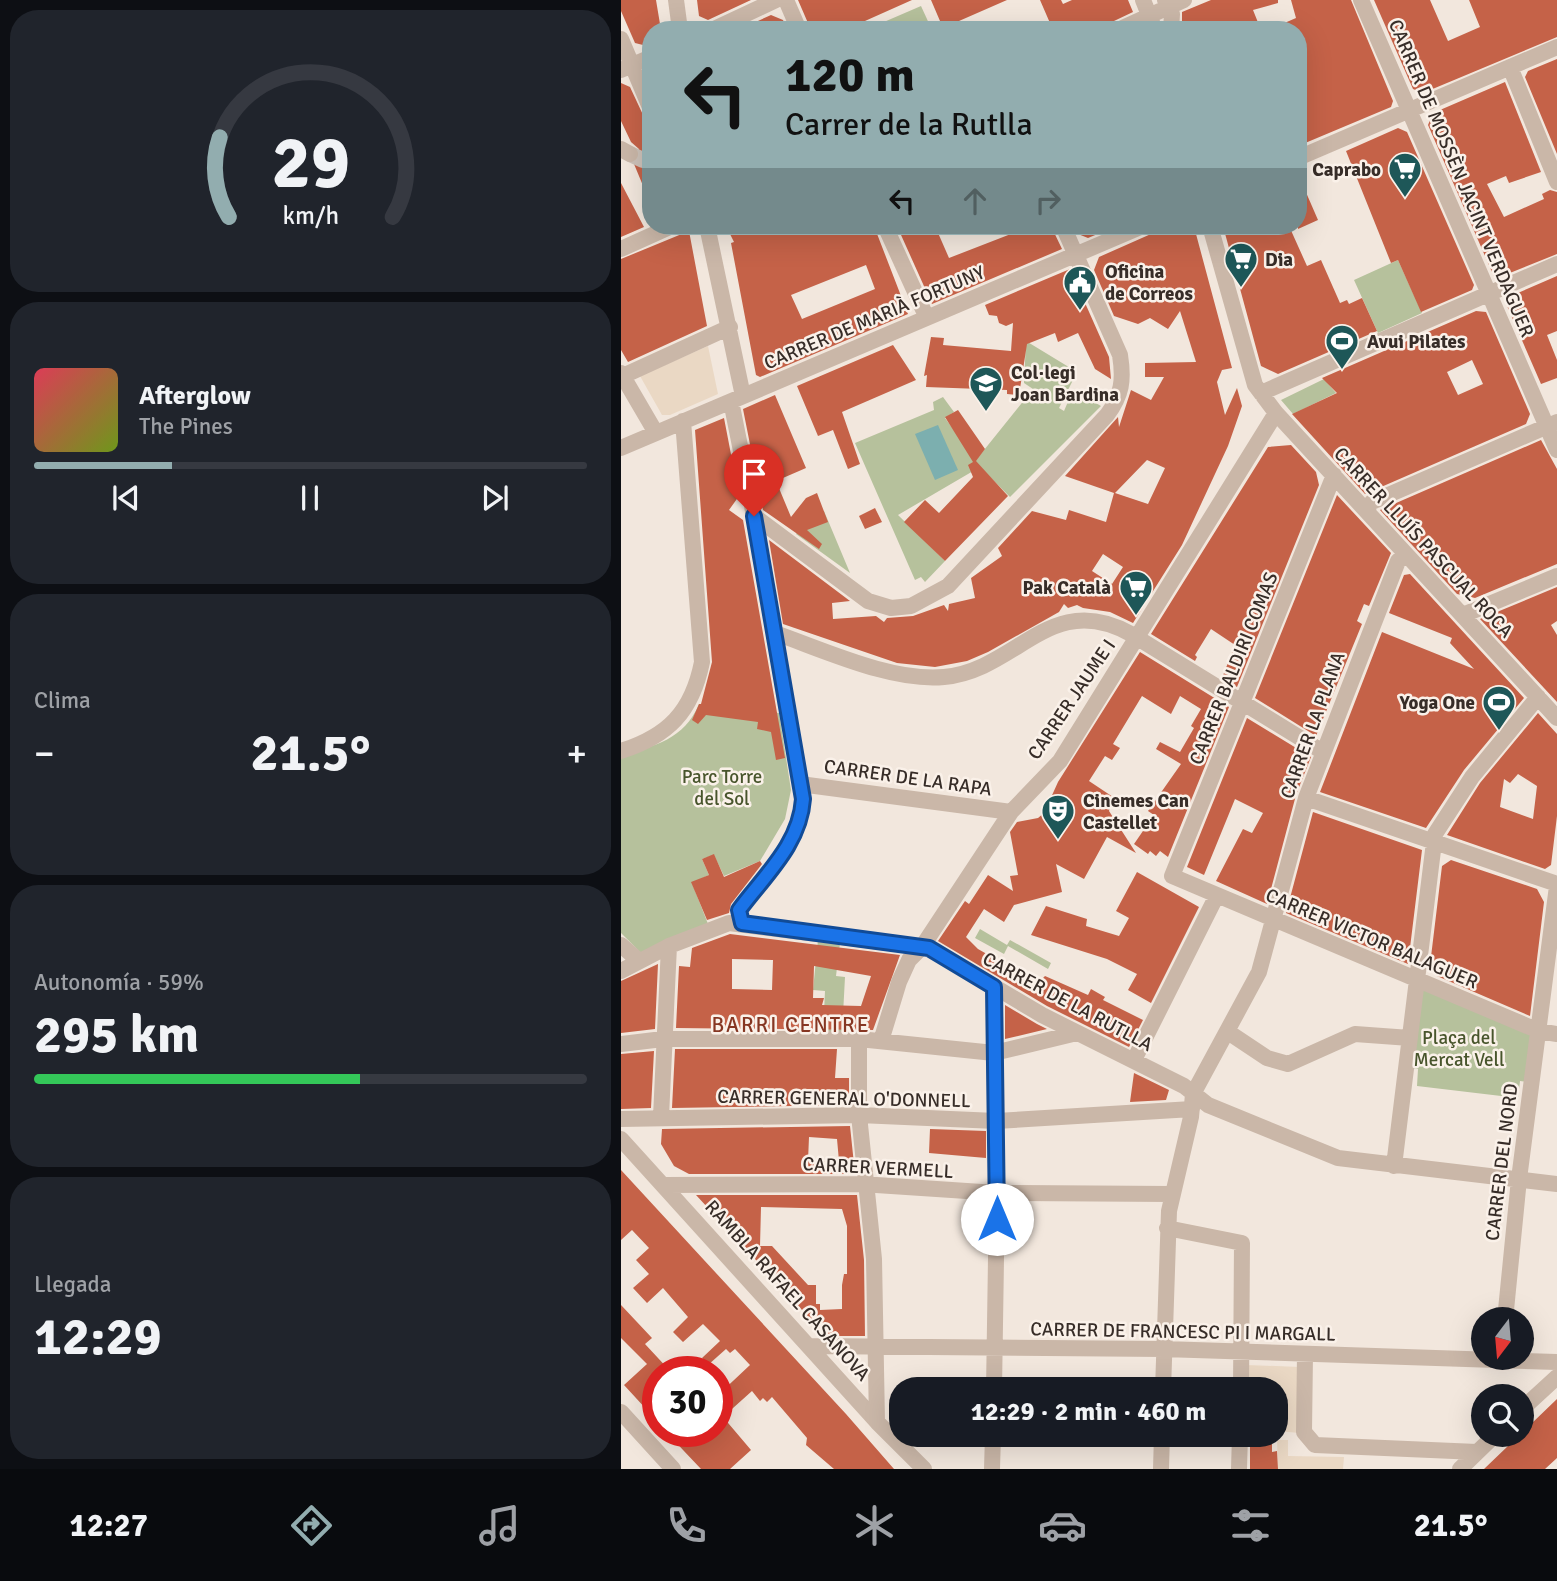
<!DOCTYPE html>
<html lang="es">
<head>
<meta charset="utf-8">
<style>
  body { margin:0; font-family:Signika,sans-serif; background:#20242c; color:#f1f3f6; height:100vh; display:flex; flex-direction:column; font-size:26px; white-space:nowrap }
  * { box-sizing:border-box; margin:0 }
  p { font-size:23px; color:#9ea1a6 }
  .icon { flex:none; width:38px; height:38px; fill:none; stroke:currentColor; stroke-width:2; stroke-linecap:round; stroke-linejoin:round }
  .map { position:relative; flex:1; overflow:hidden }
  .drawer { display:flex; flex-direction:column; gap:10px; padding:10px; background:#0d0f14; width:621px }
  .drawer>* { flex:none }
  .top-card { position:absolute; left:21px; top:21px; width:665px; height:214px; border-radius:28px; box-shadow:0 7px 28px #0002; background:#92adaf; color:#111; overflow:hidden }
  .needle { width:46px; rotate:196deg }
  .controls { position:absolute; left:850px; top:1307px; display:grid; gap:14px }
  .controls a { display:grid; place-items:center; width:63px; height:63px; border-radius:50%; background:#171b24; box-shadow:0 7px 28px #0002; font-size:35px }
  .speed { position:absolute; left:21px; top:1356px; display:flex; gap:14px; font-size:35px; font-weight:700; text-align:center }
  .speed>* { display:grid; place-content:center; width:91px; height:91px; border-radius:50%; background:#171b24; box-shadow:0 7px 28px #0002; line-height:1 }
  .speed .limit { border:10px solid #d22; background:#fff; color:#111 }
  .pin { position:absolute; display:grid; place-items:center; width:60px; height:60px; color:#fff; margin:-72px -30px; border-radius:50% 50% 50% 0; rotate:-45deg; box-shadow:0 0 7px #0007 }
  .pin .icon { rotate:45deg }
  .me { position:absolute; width:77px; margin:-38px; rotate:0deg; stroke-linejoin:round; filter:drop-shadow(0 0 5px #0008) }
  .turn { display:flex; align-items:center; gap:24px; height:147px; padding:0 28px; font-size:32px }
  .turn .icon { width:91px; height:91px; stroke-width:2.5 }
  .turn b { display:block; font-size:49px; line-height:60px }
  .lanes { display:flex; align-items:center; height:66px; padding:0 28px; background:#0003; justify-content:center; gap:35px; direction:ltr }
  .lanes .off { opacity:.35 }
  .big { font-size:52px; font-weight:700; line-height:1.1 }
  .drawer .widget { flex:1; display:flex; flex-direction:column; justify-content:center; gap:10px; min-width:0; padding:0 24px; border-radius:28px; background:#20242c }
  .drawer .dial { align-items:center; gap:0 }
  .dial svg { height:182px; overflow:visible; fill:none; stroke:#363941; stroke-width:7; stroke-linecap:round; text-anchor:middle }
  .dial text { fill:#f1f3f6; stroke:none }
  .song { display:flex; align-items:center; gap:21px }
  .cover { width:84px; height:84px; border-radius:10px; background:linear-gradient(135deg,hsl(350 70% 55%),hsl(80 70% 35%)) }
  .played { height:7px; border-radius:4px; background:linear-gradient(90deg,#92adaf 25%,#363941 25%) }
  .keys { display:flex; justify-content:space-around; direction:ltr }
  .heat { display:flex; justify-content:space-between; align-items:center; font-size:38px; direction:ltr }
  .charge { height:10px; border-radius:5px; background:linear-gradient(90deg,#34c759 59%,#363941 0) }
  .trip { position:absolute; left:268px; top:1377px; width:399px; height:70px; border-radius:28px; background:#171b24; box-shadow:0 7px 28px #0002; font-weight:700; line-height:70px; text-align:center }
  .dock { display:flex; height:112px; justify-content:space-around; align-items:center; background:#090b0e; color:#9ea1a6 }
  .dock .icon { width:49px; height:49px }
  .dock .active { color:#92adaf }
  .dock b { font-size:32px; color:#f1f3f6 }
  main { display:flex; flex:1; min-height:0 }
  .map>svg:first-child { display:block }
</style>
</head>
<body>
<main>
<section class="drawer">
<div class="widget dial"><svg viewBox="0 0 100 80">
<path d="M14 69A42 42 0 1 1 86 69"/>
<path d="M14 69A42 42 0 0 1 10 34" stroke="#92adaf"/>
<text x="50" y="56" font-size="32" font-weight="700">29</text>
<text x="50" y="72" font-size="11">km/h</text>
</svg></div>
<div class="widget">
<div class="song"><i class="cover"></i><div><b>Afterglow</b><p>The Pines</p></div></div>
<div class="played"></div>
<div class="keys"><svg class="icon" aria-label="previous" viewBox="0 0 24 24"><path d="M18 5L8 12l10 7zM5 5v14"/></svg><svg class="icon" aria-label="pause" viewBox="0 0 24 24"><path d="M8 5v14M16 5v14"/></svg><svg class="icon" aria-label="next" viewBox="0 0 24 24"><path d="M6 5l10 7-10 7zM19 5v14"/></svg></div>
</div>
<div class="widget"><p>Clima</p>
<div class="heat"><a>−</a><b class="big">21.5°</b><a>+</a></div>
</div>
<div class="widget"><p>Autonomía · 59%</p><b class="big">295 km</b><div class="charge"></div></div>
<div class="widget"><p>Llegada</p><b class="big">12:29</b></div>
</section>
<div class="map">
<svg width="936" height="1469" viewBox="0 0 936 1469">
  <rect width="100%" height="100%" fill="#f2e7dd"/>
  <path fill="#b6c19c" d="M300 6 311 30H250L249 28Z
    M777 260 801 313 757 333 733 280Z
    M405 341 456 372 438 408 443 411 452 390 480 406 389 497 359 467 277 515 324 561 304 582 300 577 294 580 234 443 313 410 312 402 322 397 333 412 324 418 355 460 412 389 403 383Z
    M703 379 715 393 672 414 660 400Z
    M203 511 229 573 175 534 190 514Z
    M78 704 158 713 170 790 164 819 139 861 103 876 93 855 81 859 88 875 71 883 87 924 20 953 0 933V756C34 745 63 740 78 704Z
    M359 929 386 945 389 940 430 963 427 969 387 946 383 954 354 938Z
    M197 940 219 943 215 976 224 977 221 1034H202L204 991 192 990Z
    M799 984 911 1032 907 1082 899 1081 897 1098 796 1086 797 1069 789 1068Z"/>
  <path fill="#ead8c4" d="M87 346 97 394 49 415H41L19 376Z
    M626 1365 679 1367V1433L655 1431 654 1390H626Z
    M656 1440H667V1456L723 1457 722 1469H657Z"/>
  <path fill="#7cafaf" d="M317 425 337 470 314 480 294 434Z"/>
  <path fill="#c56248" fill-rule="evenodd" d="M0 0H35L40 30H30V47L14 43 0 11Z
    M76 0H130L87 20 78 16Z
    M177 0H291L235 25 237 30H190Z
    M310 0H386L322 28Z
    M419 0H440L442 4 451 0H507L512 12 474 30H432Z
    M590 0H657V3L632 10 640 30H561V12Z
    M670 0H730L772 101 770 107 677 146V30H647L675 18Z
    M753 0H809L827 41 859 27 848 0H936V37L802 93 792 89Z
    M150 15 162 20 166 30H117Z
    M936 59V154L904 77 907 71Z
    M884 82 920 172 888 183 885 176 866 184 883 217 923 199 921 194 929 190 936 192V254L874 279 807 125 812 113Z
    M0 83 9 87 30 132V205L13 164 18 158V149L10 142 0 121Z
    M777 128 786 132 853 285 851 290 800 312 777 260 770 263 725 151Z
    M677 174 697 220 677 229Z
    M0 183 23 227 0 237Z
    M105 226H253L287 314 139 377 135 375 110 243 113 242ZM245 265 254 289 181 319 170 295Z
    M276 226H314L328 258 395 232 392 226H430L441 249 311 304Z
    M453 226H496L467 238 457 234Z
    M548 226H558L575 234 611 368 601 370 596 382 604 415 616 388 621 406 607 446 561 545 512 623 489 612 462 608 456 605 447 608 443 604 438 612 367 652 346 661 314 667 276 663 162 624 148 540 229 601 211 603 212 619 255 616 263 622 266 618 292 616 323 605 327 611 328 604 354 598 350 578 381 556 377 548 411 511 445 520 448 510 485 522 493 493 444 476 497 417 498 427 510 390 530 400 543 377H524V363L575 362 559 311 547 329 529 318 517 324 493 316 473 270 478 257ZM526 460 544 468 527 504 494 493ZM482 554 502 567 491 584 471 571Z
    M602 226H668L686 266 700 260 719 303 726 300 728 304 741 298 756 331 657 374 640 366Z
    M68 231 86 326 7 362 0 350V259Z
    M449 269 488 357 490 379 474 369 457 333 437 342 434 333 406 344 398 395 386 394V390L305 387 306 375 303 376 310 337 323 338 322 345 390 351 392 323 385 326 378 323 376 316 368 315 364 305Z
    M936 276V331L926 335 936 360V378L920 384 883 299Z
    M855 311 865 312 909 414 905 424 744 494 671 414 716 393 701 378ZM851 360 862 384 837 395 826 372Z
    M272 345 295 380 221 412 239 464 227 469 212 430 197 436 176 386Z
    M154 395 185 468 155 481 170 517 185 498 196 493 207 522 186 530 201 544 198 549 142 510 122 409Z
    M337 410 364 449 355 461 387 496 324 561 283 522 304 500 318 513 352 477 347 465 352 462 324 417Z
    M103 418 118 496 108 510 122 520 164 758 155 760 150 732 136 729 137 722 85 715 77 724 71 720 78 704H80L91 662 74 430Z
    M920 440 936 469V564L854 598 836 594 759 510Z
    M670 445 695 472 698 485 616 687 601 678 614 645 590 629 574 655 576 657 574 661 530 634 647 447Z
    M716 495 770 553 748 606 743 604 736 621 741 624 695 736 634 698Z
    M254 508 261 522 244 529 238 516Z
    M789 574 903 698 843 770 805 828 699 792 761 632 853 669 829 643 831 638 768 613 783 575Z
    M936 587V621L930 625 936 635V702L859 619Z
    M519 652 608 707 547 857 539 851 535 856 529 851 527 854 513 844 533 815 527 811 560 764 535 749 539 742 559 752 573 728 570 726 580 709 559 696 550 714 521 696 492 744 499 748 491 760 484 756 468 781 492 797 488 811 515 853 486 837 463 879 435 864 441 892 393 905 383 922 363 909 345 937 357 949 417 983 424 976 467 995 470 989 484 997 482 1000 522 1020 508 1047 426 1006 317 941 344 901 348 904 367 875 392 891 389 876 397 875 389 832 396 822 417 818 423 813 437 782Z
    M917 713 936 734V816L930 865 924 869 826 835 859 783ZM897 774 916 786 912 819 879 807 883 779 889 783Z
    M626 718 690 757 675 795 646 904 595 881 622 829 631 833 642 813 614 799 583 875 566 867Z
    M692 812 801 850 787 964 665 913Z
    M93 854 103 877 139 861 141 864 110 904 108 913 86 920 70 882 88 875 81 859Z
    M830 860 916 889 923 902 909 1016 816 976 809 965 821 866Z
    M516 872 578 907 530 1003 507 990 516 974 486 959 410 935 425 906 466 919 465 926 498 936 508 918 495 911Z
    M109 934 279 955 252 1030 55 1028 58 966 69 967 71 948ZM111 959 152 960 151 990 111 989ZM193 966 250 976 240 1006 201 1005 203 998H192Z
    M37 964 34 1029 0 1033V981Z
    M384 1005 416 1024 426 1029 384 1039Z
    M54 1049H216L214 1078H228V1105L51 1108Z
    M33 1051 30 1108 0 1109V1054Z
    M513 1073 548 1090 545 1100 509 1102Z
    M229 1126 234 1174H68L53 1166 40 1144 41 1129ZM188 1137 216 1139 218 1161H187Z
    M309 1129 365 1131V1158L308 1153Z
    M0 1170 225 1414 273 1469H213L185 1445 186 1438 151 1397 146 1402 142 1398 139 1401 131 1391 102 1417 130 1450 109 1469H80L45 1432H96V1396L129 1365 114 1349 109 1353 105 1349 87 1365 81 1358 99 1341 82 1324 62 1342 52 1332 67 1317 42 1288 26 1303 12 1288 28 1274 15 1260 28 1248 11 1230 0 1240Z
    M75 1195H236L243 1260 244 1336H205ZM140 1207 221 1209 226 1226V1274H223L221 1285V1309L199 1310V1304H195V1285H187L151 1246H139Z
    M0 1305 31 1338 24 1344 50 1372H37V1422L3 1385 26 1364 0 1338Z
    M936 1399V1458L924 1469H863Z
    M651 1443V1452L656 1451 657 1469H629V1444Z"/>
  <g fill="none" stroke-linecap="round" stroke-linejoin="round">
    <path stroke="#cdc2b9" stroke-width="16" stroke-dasharray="16 8" stroke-linecap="butt" d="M9 154 22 160 30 155"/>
    <path stroke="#cab7a8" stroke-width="16" d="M55 0 59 30
      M165 0 178 30
      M522 0 534 30
      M544 0 551 14 550 30
      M740 0 936 450
      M91 30 155 0
      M497 30 563 0
      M0 39 30 110
      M889 67 936 182
      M0 70 30 57
      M0 149 9 154
      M677 158 936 47
      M86 226 122 396
      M264 226 305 316
      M589 226 634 385 655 413 936 718
      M0 249 51 226
      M0 373 35 433
      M2 376 109 327
      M640 393 936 264
      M110 401 133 516 182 799C179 844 144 875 118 910L121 923
      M0 448 522 226
      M713 475 551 876 918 1031 936 1034
      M745 510 751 502 936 422
      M133 516 247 601 270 608 290 606 327 586 486 415C501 395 503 380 499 355L442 226
      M842 615 936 576
      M154 633C203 650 271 682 323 677 397 670 429 589 510 634L702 752
      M0 751C47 736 71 712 81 662L62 421
      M179 784 390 812
      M685 798 936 884
      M0 945 17 960
      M0 971 48 946 108 923 308 948 421 1015 563 1086 587 1105 717 1158 936 1184
      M373 987 376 1193 373 1390
      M607 1032 646 1058 667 1064 734 1034 789 1038
      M238 1039V1115L253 1259 256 1422
      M260 1041 278 982 288 960 301 947 390 812 439 761 655 413
      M0 1044 42 1039H238L373 1053 456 1033
      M513 1060 595 897
      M40 1117 48 946
      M0 1119 238 1115 375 1121 571 1109
      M0 1139 256 1422 303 1469
      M773 1166 814 834 851 777 917 697
      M45 1185 240 1184 376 1193 550 1194
      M546 1228 621 1243 620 1390
      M884 1320 898 1179 936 886
      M188 1346 542 1349 936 1362
      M684 1354 683 1432 694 1445 856 1452
      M542 1390 548 1211 570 1117 572 1094 638 972 685 798 777 561 786 555
      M901 1409 936 1377
      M0 1412 52 1469
      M371 1469 372 1435
      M540 1469 541 1435
      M618 1469 619 1435
      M839 1469 874 1435"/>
  </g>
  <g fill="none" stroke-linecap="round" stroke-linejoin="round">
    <defs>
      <path id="route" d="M133 516 182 799C179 844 144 875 118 910L121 923 308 948 373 987 376 1219"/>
    </defs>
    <use href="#route" stroke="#114b97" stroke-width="18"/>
    <use href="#route" stroke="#1a73e8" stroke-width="12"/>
  </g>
  <defs>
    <symbol id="supermarket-pin" viewBox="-11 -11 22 30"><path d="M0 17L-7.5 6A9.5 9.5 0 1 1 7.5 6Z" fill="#1e5758" stroke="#faf1e9"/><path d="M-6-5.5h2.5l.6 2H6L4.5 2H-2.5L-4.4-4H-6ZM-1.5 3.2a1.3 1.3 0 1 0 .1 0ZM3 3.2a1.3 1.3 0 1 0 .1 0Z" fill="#fff"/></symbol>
    <symbol id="civic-pin" viewBox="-11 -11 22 30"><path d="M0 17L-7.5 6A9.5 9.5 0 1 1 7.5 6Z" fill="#1e5758" stroke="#faf1e9"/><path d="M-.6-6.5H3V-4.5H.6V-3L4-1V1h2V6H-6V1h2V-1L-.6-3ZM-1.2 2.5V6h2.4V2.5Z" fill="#fff"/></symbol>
    <symbol id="stadium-pin" viewBox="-11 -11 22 30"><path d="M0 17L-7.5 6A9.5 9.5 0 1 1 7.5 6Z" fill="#1e5758" stroke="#faf1e9"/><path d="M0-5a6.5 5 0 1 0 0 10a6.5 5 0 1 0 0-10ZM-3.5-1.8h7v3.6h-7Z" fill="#fff"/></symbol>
    <symbol id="school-pin" viewBox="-11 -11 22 30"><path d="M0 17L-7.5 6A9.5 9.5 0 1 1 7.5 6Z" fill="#1e5758" stroke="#faf1e9"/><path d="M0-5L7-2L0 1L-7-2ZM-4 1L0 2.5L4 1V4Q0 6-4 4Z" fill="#fff"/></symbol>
    <symbol id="theatre-pin" viewBox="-11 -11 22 30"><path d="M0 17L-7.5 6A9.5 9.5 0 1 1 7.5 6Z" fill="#1e5758" stroke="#faf1e9"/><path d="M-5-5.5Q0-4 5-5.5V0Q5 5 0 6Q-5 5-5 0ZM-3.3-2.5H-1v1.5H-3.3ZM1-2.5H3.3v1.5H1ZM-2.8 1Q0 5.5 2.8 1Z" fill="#fff"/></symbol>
  </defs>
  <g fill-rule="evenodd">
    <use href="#supermarket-pin" x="765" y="150" width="38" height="52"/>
    <use href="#supermarket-pin" x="601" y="240" width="38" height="52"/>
    <use href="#civic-pin" x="440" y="263" width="38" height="52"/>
    <use href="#stadium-pin" x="702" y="322" width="38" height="52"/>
    <use href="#school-pin" x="346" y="364" width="38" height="52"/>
    <use href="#supermarket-pin" x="496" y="568" width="38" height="52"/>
    <use href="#stadium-pin" x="859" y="683" width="38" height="52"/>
    <use href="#theatre-pin" x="418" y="792" width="38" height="52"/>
  </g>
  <g text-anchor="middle" stroke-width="5" stroke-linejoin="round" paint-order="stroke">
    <g font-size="19" font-weight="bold" fill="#372d28" stroke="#faf1e9" text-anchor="start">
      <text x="760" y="176" text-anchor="end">Caprabo</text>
      <text x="644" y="266">Dia</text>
      <text x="484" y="278">Oficina<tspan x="484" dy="22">de Correos</tspan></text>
      <text x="746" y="348">Avui Pilates</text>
      <text x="390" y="379">Col·legi<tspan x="390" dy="22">Joan Bardina</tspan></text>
      <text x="490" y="594" text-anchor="end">Pak Català</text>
      <text x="854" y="709" text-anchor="end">Yoga One</text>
      <text x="462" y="807">Cinemes Can<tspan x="462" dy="22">Castellet</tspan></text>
    </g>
    <g font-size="19" fill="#372d28" stroke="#faf1e9">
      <text transform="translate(841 178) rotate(67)" y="7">CARRER DE MOSSÈN JACINT VERDAGUER</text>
      <text transform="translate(253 317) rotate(-23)" y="7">CARRER DE MARIÀ FORTUNY</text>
      <text transform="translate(803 542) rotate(47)" y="7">CARRER LLUÍS PASCUAL ROCA</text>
      <text transform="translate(612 668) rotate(-68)" y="7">CARRER BALDIRI COMAS</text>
      <text transform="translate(450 699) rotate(-56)" y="7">CARRER JAUME I</text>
      <text transform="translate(691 725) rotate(-70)" y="7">CARRER LA PLANA</text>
      <text transform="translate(287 777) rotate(8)" y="7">CARRER DE LA RAPA</text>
      <text transform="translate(751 938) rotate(23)" y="7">CARRER VICTOR BALAGUER</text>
      <text transform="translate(447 1001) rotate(28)" y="7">CARRER DE LA RUTLLA</text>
      <text transform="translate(223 1098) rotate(1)" y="7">CARRER GENERAL O'DONNELL</text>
      <text transform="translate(880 1162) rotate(-83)" y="7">CARRER DEL NORD</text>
      <text transform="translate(257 1167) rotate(3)" y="7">CARRER VERMELL</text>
      <text transform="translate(167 1290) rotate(48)" y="7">RAMBLA RAFAEL CASANOVA</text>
      <text transform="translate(562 1331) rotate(1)" y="7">CARRER DE FRANCESC PI I MARGALL</text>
    </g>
    <g font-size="19" fill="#48552c" stroke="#faf1e9">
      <text x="101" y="783">Parc Torre<tspan x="101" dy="22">del Sol</tspan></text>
      <text x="838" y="1044">Plaça del<tspan x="838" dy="22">Mercat Vell</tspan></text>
    </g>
    <g font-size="21" letter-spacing="2" fill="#863622" stroke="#faf1e9">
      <text x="170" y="1032">BARRI CENTRE</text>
    </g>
  </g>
</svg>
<div class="controls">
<a><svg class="needle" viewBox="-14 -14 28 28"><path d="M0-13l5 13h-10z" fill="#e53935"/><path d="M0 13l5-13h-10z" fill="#9ea1a6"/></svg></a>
<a><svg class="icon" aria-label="search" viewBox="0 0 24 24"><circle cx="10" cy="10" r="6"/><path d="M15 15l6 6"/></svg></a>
</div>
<div class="speed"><div class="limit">30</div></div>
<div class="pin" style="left:133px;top:516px;background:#d93025"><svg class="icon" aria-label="arrive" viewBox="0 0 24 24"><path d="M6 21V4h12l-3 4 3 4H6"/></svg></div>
<svg class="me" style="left:376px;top:1219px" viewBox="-20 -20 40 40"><circle r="19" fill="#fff"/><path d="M0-13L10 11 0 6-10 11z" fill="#1a73e8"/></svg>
<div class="trip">12:29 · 2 min · 460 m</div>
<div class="top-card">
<div class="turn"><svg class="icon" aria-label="left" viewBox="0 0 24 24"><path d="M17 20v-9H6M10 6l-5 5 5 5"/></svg><div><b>120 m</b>Carrer de la Rutlla</div></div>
<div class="lanes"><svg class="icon" aria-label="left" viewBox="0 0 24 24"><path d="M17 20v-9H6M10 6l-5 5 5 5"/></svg><svg class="icon off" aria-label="ahead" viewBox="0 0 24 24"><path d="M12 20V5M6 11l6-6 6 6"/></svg><svg class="icon off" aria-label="right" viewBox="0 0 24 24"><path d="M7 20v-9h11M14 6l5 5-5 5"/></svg></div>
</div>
</div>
</main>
<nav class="dock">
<b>12:27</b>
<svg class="icon active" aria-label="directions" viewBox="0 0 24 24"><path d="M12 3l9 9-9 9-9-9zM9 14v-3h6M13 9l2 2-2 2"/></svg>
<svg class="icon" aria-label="music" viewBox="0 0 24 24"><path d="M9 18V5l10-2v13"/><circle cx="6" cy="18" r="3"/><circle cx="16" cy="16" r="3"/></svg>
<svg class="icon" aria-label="phone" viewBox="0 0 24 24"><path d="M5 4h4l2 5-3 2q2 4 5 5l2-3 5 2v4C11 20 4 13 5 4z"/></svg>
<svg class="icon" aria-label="climate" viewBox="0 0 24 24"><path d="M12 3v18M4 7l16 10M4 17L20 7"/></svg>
<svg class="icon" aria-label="car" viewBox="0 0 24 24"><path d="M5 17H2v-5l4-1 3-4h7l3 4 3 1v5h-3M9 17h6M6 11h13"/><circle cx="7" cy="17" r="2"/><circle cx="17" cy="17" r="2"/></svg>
<svg class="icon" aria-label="filters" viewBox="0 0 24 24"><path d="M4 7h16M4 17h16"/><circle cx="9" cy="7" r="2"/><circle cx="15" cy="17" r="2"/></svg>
<b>21.5°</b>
</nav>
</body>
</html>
